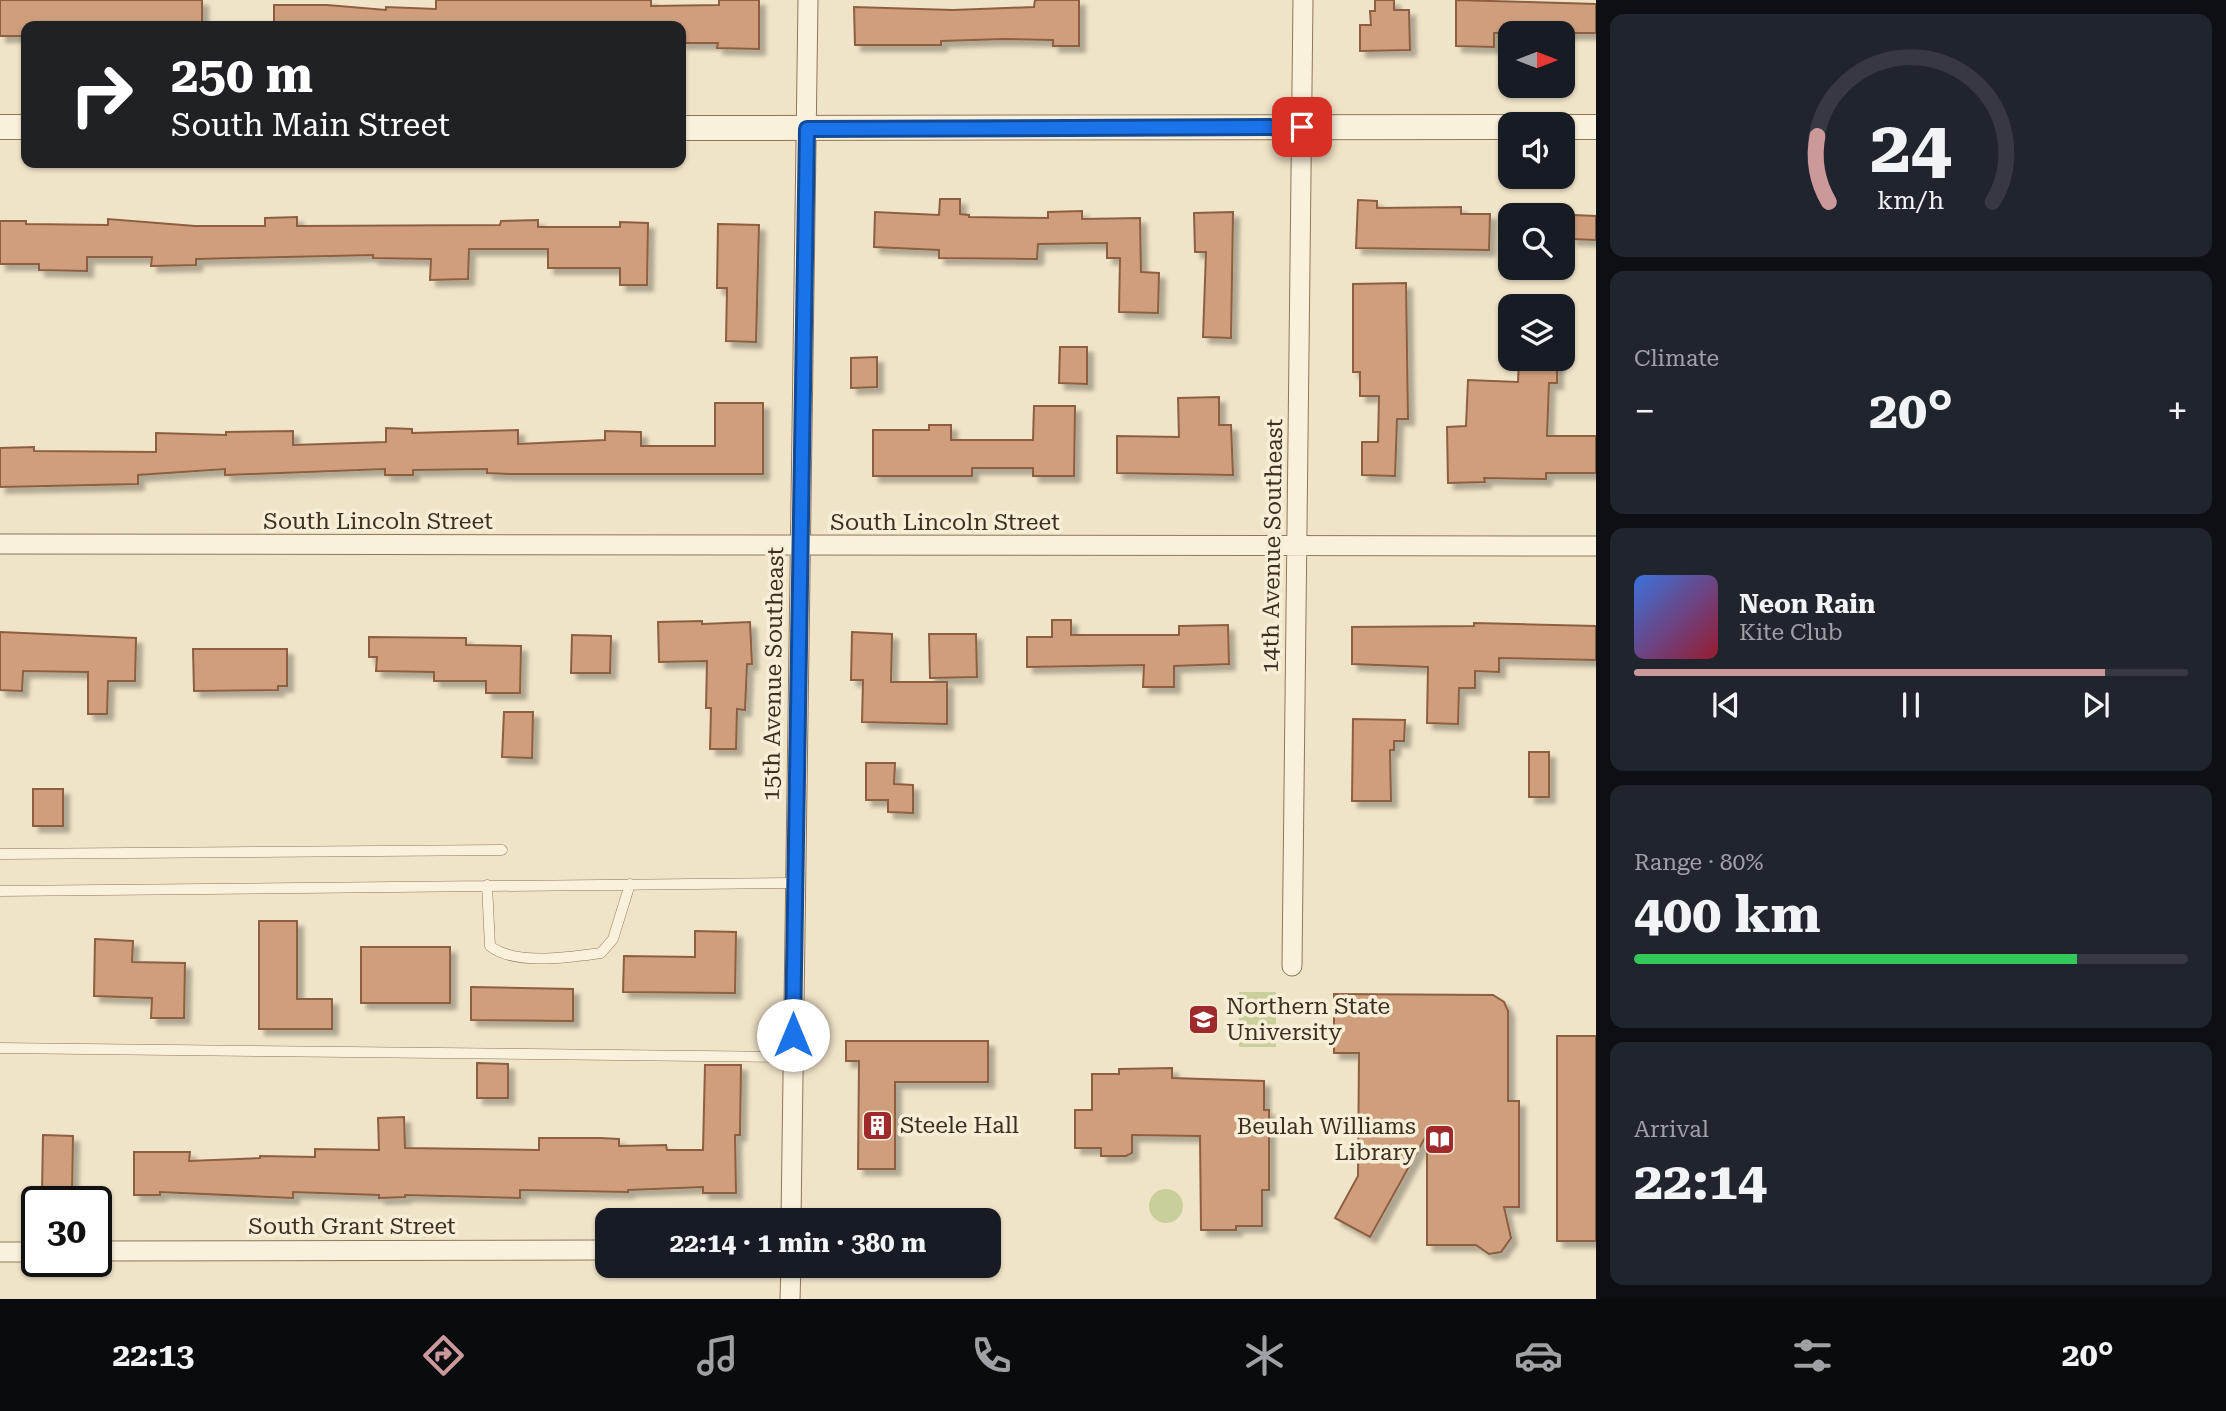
<!DOCTYPE html>
<html lang="en">
<head>
<meta charset="utf-8">
<style>
  body { margin:0; font-family:"Roboto Serif",serif; background:#20242c; color:#f1f3f6; height:100vh; display:flex; flex-direction:column; font-size:26px; white-space:nowrap }
  * { box-sizing:border-box; margin:0 }
  p { font-size:23px; color:#9ea1a6 }
  .icon { flex:none; width:38px; height:38px; fill:none; stroke:currentColor; stroke-width:2; stroke-linecap:round; stroke-linejoin:round }
  .map { position:relative; flex:1; overflow:hidden }
  .panel { display:flex; flex-direction:column; gap:14px; padding:14px; background:#0d0f14; width:630px }
  .panel>* { flex:none }
  .banner { position:absolute; left:21px; top:21px; width:665px; height:147px; border-radius:14px; box-shadow:0 2px 5px #0004; background:#202124; color:#fff; overflow:hidden }
  .needle { width:46px; rotate:90deg }
  .fabs { position:absolute; left:1498px; top:21px; display:grid; gap:14px }
  .fabs a { display:grid; place-items:center; width:77px; height:77px; border-radius:14px; background:#171b24; box-shadow:0 2px 5px #0004; font-size:35px }
  .speed { position:absolute; left:21px; top:1186px; display:flex; gap:14px; font-size:35px; font-weight:700; text-align:center }
  .speed>* { display:grid; place-content:center; width:91px; height:91px; border-radius:50%; background:#171b24; box-shadow:0 2px 5px #0004; line-height:1 }
  .speed .limit { border:4px solid #111; border-radius:10px; background:#fff; color:#111 }
  .pin { position:absolute; display:grid; place-items:center; width:60px; height:60px; color:#fff; margin:-30px; border-radius:14px; box-shadow:0 4px 10px #0006 }
  .me { position:absolute; width:77px; margin:-38px; rotate:0deg; stroke-linejoin:round; filter:drop-shadow(0 0 5px #0008) }
  .turn { display:flex; align-items:center; gap:24px; height:147px; padding:0 35px; font-size:32px }
  .turn .icon { width:91px; height:91px; stroke-width:2.5 }
  .turn b { display:block; font-size:49px; line-height:60px }
  .big { font-size:52px; font-weight:700; line-height:1.1 }
  .panel .card { flex:1; display:flex; flex-direction:column; justify-content:center; gap:10px; min-width:0; padding:0 24px; border-radius:14px; background:#20242c }
  .panel .dial { align-items:center; gap:0 }
  .dial svg { height:182px; overflow:visible; fill:none; stroke:#363941; stroke-width:7; stroke-linecap:round; text-anchor:middle }
  .dial text { fill:#f1f3f6; stroke:none }
  .song { display:flex; align-items:center; gap:21px }
  .cover { width:84px; height:84px; border-radius:10px; background:linear-gradient(135deg,hsl(220 70% 55%),hsl(350 70% 35%)) }
  .played { height:7px; border-radius:4px; background:linear-gradient(90deg,#cc999b 85%,#363941 85%) }
  .keys { display:flex; justify-content:space-around; direction:ltr }
  .heat { display:flex; justify-content:space-between; align-items:center; font-size:38px; direction:ltr }
  .charge { height:10px; border-radius:5px; background:linear-gradient(90deg,#34c759 80%,#363941 0) }
  .trip { position:absolute; left:595px; top:1208px; width:406px; height:70px; border-radius:14px; background:#171b24; box-shadow:0 2px 5px #0004; font-weight:700; line-height:70px; text-align:center }
  .menu { display:flex; height:112px; justify-content:space-around; align-items:center; background:#090b0e; color:#9ea1a6 }
  .menu .icon { width:49px; height:49px }
  .menu .current { color:#cc999b }
  .menu b { font-size:32px; color:#f1f3f6 }
  main { display:flex; flex:1; min-height:0 }
  .map>svg:first-child { display:block }
</style>
</head>
<body>
<main>
<div class="map">
<svg width="1596" height="1299" viewBox="0 0 1596 1299">
  <defs>
    <filter id="shadow"><feDropShadow dx="6" dy="6" stdDeviation="2" flood-color="#0004"/></filter>
  </defs>
  <rect width="100%" height="100%" fill="#f0e4c8"/>
  <path fill="#c9cf9b" d="M1239 992H1276V1047H1239Z
    M1149 1206a17 17 0 1 1 34 0a17 17 0 1 1-34 0Z"/>
  <path fill="#cf9f7d" stroke="#8d5f41" stroke-width="2" filter="url(#shadow)" d="M0 0H202V26L31 23V26H26V36H0Z
    M436 0H651V6L719 5V0H759V49L717 48 718 43H681V26H274V5H327L386 10V7L436 9Z
    M1035 0H1079V46H1053V40L1004 39 941 41V45H855L854 7 953 10 1034 7Z
    M1375 0H1394V10H1409L1410 50 1360 51V25H1371L1370 11H1375Z
    M1456 0 1596 4V33H1494V47L1456 46Z
    M940 199H960V214L969 215V217L1048 218V212L1082 211V219L1140 218 1141 272 1159 273 1158 313 1119 312 1120 258H1107V243L1038 244 1037 259 939 258V250L874 247 875 212 939 215Z
    M1358 200 1377 201V208L1461 207V214H1490L1489 250 1356 248Z
    M1233 212 1231 338 1203 337 1206 252H1195L1194 213Z
    M1572 215 1596 216V240L1571 239Z
    M297 217V226L500 225 501 221 538 220V227H620V222L648 223 647 285H620V268H548V249H469L468 279 430 280 431 259 373 258V255L196 259V265L151 266 152 257H87V271L39 270V264H0V221H26V224L108 225V219L195 226H265V218Z
    M718 224 759 225 756 342 726 341 727 288H717Z
    M1406 283 1408 419H1397L1395 476 1362 475V442H1378L1379 396H1360V372H1353V284Z
    M1060 347H1087V384L1059 383Z
    M877 357V387L851 388V358Z
    M1519 359H1557V383H1549L1547 436H1596V473H1546V479L1484 478 1485 482 1448 483 1447 427 1466 426 1468 380 1518 382Z
    M1219 397V425H1231L1233 475 1117 473V436L1179 437 1178 398Z
    M715 403H763V474H509L487 473V469L413 470V475H385V469L225 475V469L138 475V484L0 487V448L34 447V451L156 452V433L226 435V432L293 431V445L386 442V428L412 429V433L518 430V444L605 440V431L641 432V446H715Z
    M1034 406H1075L1074 476H1033V468H972V476H873V430H929V425H951V440H1033Z
    M1052 620H1071V635H1179V626L1228 625 1229 664 1174 666V687H1143L1144 665 1027 667V637H1052Z
    M702 621V624L750 622 752 664H747L745 710 737 709 736 749H710L711 708H706L707 661 659 662 658 622Z
    M1474 623 1596 626V660L1499 658V672L1475 671V688H1459L1458 724 1427 723 1428 667 1352 664V627L1474 626Z
    M0 632 136 638 135 681H108L107 714H88V672L23 671 22 691 0 690Z
    M852 632 892 634 891 682H947V724L862 722 863 680H851Z
    M929 634H976L977 677 930 678Z
    M572 635 611 636 610 673H571Z
    M369 637 466 638V645L521 646 520 693H486V681H434V672L376 671 377 657H369Z
    M193 649H287V686H278V690L194 691Z
    M504 712H533L532 758 502 757Z
    M1353 719 1405 720 1404 741H1394V750H1390L1391 801H1352Z
    M1529 752H1549V797H1529Z
    M866 763H895L894 784 913 785V813L888 812V800H866Z
    M33 789H63V826H33Z
    M259 921H297V999H332V1029H259Z
    M695 931 736 932 735 993 623 992 624 956 695 957Z
    M95 939 133 941 132 962 185 963 184 1018H151L152 998 94 996Z
    M361 947H450V1003H361Z
    M471 987 573 989V1021L471 1020Z
    M1334 994 1493 995 1504 1002 1508 1011V1101H1519V1207H1504L1511 1238 1501 1252 1489 1254 1476 1245H1427V1134L1370 1237 1335 1218 1358 1176 1359 1053H1334Z
    M1557 1036H1596V1241H1557Z
    M846 1041H988V1082H895V1169H858L859 1061H846Z
    M477 1063 508 1064V1098H477Z
    M705 1065H741L740 1135H735L736 1193H703V1187L628 1190V1192L520 1190V1198L405 1195V1197L379 1198V1195L293 1192V1198L160 1192V1195H134V1152H190L189 1161 260 1158V1156L315 1157V1149L379 1150 378 1118 404 1117 405 1148 539 1150V1138H600L619 1139V1146L666 1145 667 1150H703Z
    M1172 1068V1078L1264 1081V1110H1269V1190H1262V1226H1236V1230H1201L1200 1136 1132 1135V1153L1126 1156H1101V1148H1075V1110H1092V1074H1119V1069Z
    M43 1135 73 1136 72 1194 42 1193Z"/>
  <g fill="none" stroke-linecap="round" stroke-linejoin="round">
    <defs>
      <path id="service" d="M0 854 502 850
        M487 885 490 946C515 966 571 957 601 953L613 939 630 884
        M0 891 794 883
        M0 1048 793 1057"/>
      <path id="minor" d="M0 544 1596 546
        M1292 966 1303 0
        M791 1220 808 0
        M96 1251 607 1250
        M0 1252H37
        M790 1299 791 1265"/>
      <path id="tertiary" d="M0 127H26
        M1563 127H1596
        M681 128 1510 127"/>
    </defs>
    <use href="#service" stroke="#8d765c" stroke-width="11"/>
    <use href="#minor" stroke="#8d765c" stroke-width="21"/>
    <use href="#tertiary" stroke="#8d765c" stroke-width="26"/>
    <use href="#service" stroke="#faf1dc" stroke-width="10"/>
    <use href="#minor" stroke="#faf1dc" stroke-width="19"/>
    <use href="#tertiary" stroke="#faf1dc" stroke-width="24"/>
  </g>
  <g fill="none" stroke-linecap="round" stroke-linejoin="round">
    <defs>
      <path id="route" d="M793 1035 807 129 1302 127"/>
    </defs>
    <use href="#route" stroke="#114b97" stroke-width="18"/>
    <use href="#route" stroke="#1a73e8" stroke-width="12"/>
  </g>
  <defs>
    <symbol id="university-square" viewBox="-11 -11 22 22"><rect x="-9" y="-9" width="18" height="18" rx="4" fill="#9e2a2b" stroke="#f7eed8"/><path d="M0-5L7-2L0 1L-7-2ZM-4 1L0 2.5L4 1V4Q0 6-4 4Z" fill="#fff"/></symbol>
    <symbol id="building-square" viewBox="-11 -11 22 22"><rect x="-9" y="-9" width="18" height="18" rx="4" fill="#9e2a2b" stroke="#f7eed8"/><path d="M-4-6H4V6H1V3H-1V6H-4ZM-2.5-4.3h1.7v1.8h-1.7ZM.8-4.3h1.7v1.8H.8ZM-2.5-1h1.7V.8h-1.7ZM.8-1h1.7V.8H.8Z" fill="#fff"/></symbol>
    <symbol id="library-square" viewBox="-11 -11 22 22"><rect x="-9" y="-9" width="18" height="18" rx="4" fill="#9e2a2b" stroke="#f7eed8"/><path d="M-6-4Q-3-5.5-.7-3.5V5Q-3 3-6 4ZM6-4Q3-5.5 .7-3.5V5Q3 3 6 4Z" fill="#fff"/></symbol>
  </defs>
  <g fill-rule="evenodd">
    <use href="#university-square" x="1186" y="1002" width="35" height="35"/>
    <use href="#building-square" x="860" y="1108" width="35" height="35"/>
    <use href="#library-square" x="1422" y="1122" width="35" height="35"/>
  </g>
  <g text-anchor="middle" stroke-width="7" stroke-linejoin="round" paint-order="stroke">
    <g font-size="23" fill="#3d2e20" stroke="#f7eed8">
      <text x="378" y="529">South Lincoln Street</text>
      <text x="945" y="530">South Lincoln Street</text>
      <text transform="translate(1272 546) rotate(-89)" y="8">14th Avenue Southeast</text>
      <text transform="translate(773 674) rotate(-89)" y="8">15th Avenue Southeast</text>
      <text x="352" y="1234">South Grant Street</text>
    </g>
    <g font-size="23" fill="#3d2e20" stroke="#f7eed8" text-anchor="start">
      <text x="1226" y="1014">Northern State<tspan x="1226" dy="26">University</tspan></text>
      <text x="900" y="1133">Steele Hall</text>
      <text x="1416" y="1134" text-anchor="end">Beulah Williams<tspan x="1416" dy="26">Library</tspan></text>
    </g>
  </g>
</svg>
<div class="fabs">
<a><svg class="needle" viewBox="-14 -14 28 28"><path d="M0-13l5 13h-10z" fill="#e53935"/><path d="M0 13l5-13h-10z" fill="#9ea1a6"/></svg></a>
<a><svg class="icon" aria-label="sound" viewBox="0 0 24 24"><path d="M4 9h4l5-4v14l-5-4H4zM17 9q2 3 0 6"/></svg></a>
<a><svg class="icon" aria-label="search" viewBox="0 0 24 24"><circle cx="10" cy="10" r="6"/><path d="M15 15l6 6"/></svg></a>
<a><svg class="icon" aria-label="layers" viewBox="0 0 24 24"><path d="M12 4l9 5-9 5-9-5zM3 14l9 5 9-5"/></svg></a>
</div>
<div class="speed"><div class="limit">30</div></div>
<div class="pin" style="left:1302px;top:127px;background:#d93025"><svg class="icon" aria-label="arrive" viewBox="0 0 24 24"><path d="M6 21V4h12l-3 4 3 4H6"/></svg></div>
<svg class="me" style="left:793px;top:1035px" viewBox="-20 -20 40 40"><circle r="19" fill="#fff"/><path d="M0-13L10 11 0 6-10 11z" fill="#1a73e8"/></svg>
<div class="trip">22:14 · 1 min · 380 m</div>
<div class="banner">
<div class="turn"><svg class="icon" aria-label="right" viewBox="0 0 24 24"><path d="M7 20v-9h11M14 6l5 5-5 5"/></svg><div><b>250 m</b>South Main Street</div></div>
</div>
</div>
<section class="panel">
<div class="card dial"><svg viewBox="0 0 100 80">
<path d="M14 69A42 42 0 1 1 86 69"/>
<path d="M14 69A42 42 0 0 1 9 40" stroke="#cc999b"/>
<text x="50" y="56" font-size="32" font-weight="700">24</text>
<text x="50" y="72" font-size="11">km/h</text>
</svg></div>
<div class="card"><p>Climate</p>
<div class="heat"><a>−</a><b class="big">20°</b><a>+</a></div>
</div>
<div class="card">
<div class="song"><i class="cover"></i><div><b>Neon Rain</b><p>Kite Club</p></div></div>
<div class="played"></div>
<div class="keys"><svg class="icon" aria-label="previous" viewBox="0 0 24 24"><path d="M18 5L8 12l10 7zM5 5v14"/></svg><svg class="icon" aria-label="pause" viewBox="0 0 24 24"><path d="M8 5v14M16 5v14"/></svg><svg class="icon" aria-label="next" viewBox="0 0 24 24"><path d="M6 5l10 7-10 7zM19 5v14"/></svg></div>
</div>
<div class="card"><p>Range · 80%</p><b class="big">400 km</b><div class="charge"></div></div>
<div class="card"><p>Arrival</p><b class="big">22:14</b></div>
</section>
</main>
<nav class="menu">
<b>22:13</b>
<svg class="icon current" aria-label="directions" viewBox="0 0 24 24"><path d="M12 3l9 9-9 9-9-9zM9 14v-3h6M13 9l2 2-2 2"/></svg>
<svg class="icon" aria-label="music" viewBox="0 0 24 24"><path d="M9 18V5l10-2v13"/><circle cx="6" cy="18" r="3"/><circle cx="16" cy="16" r="3"/></svg>
<svg class="icon" aria-label="phone" viewBox="0 0 24 24"><path d="M5 4h4l2 5-3 2q2 4 5 5l2-3 5 2v4C11 20 4 13 5 4z"/></svg>
<svg class="icon" aria-label="climate" viewBox="0 0 24 24"><path d="M12 3v18M4 7l16 10M4 17L20 7"/></svg>
<svg class="icon" aria-label="car" viewBox="0 0 24 24"><path d="M5 17H2v-5l4-1 3-4h7l3 4 3 1v5h-3M9 17h6M6 11h13"/><circle cx="7" cy="17" r="2"/><circle cx="17" cy="17" r="2"/></svg>
<svg class="icon" aria-label="filters" viewBox="0 0 24 24"><path d="M4 7h16M4 17h16"/><circle cx="9" cy="7" r="2"/><circle cx="15" cy="17" r="2"/></svg>
<b>20°</b>
</nav>
</body>
</html>
